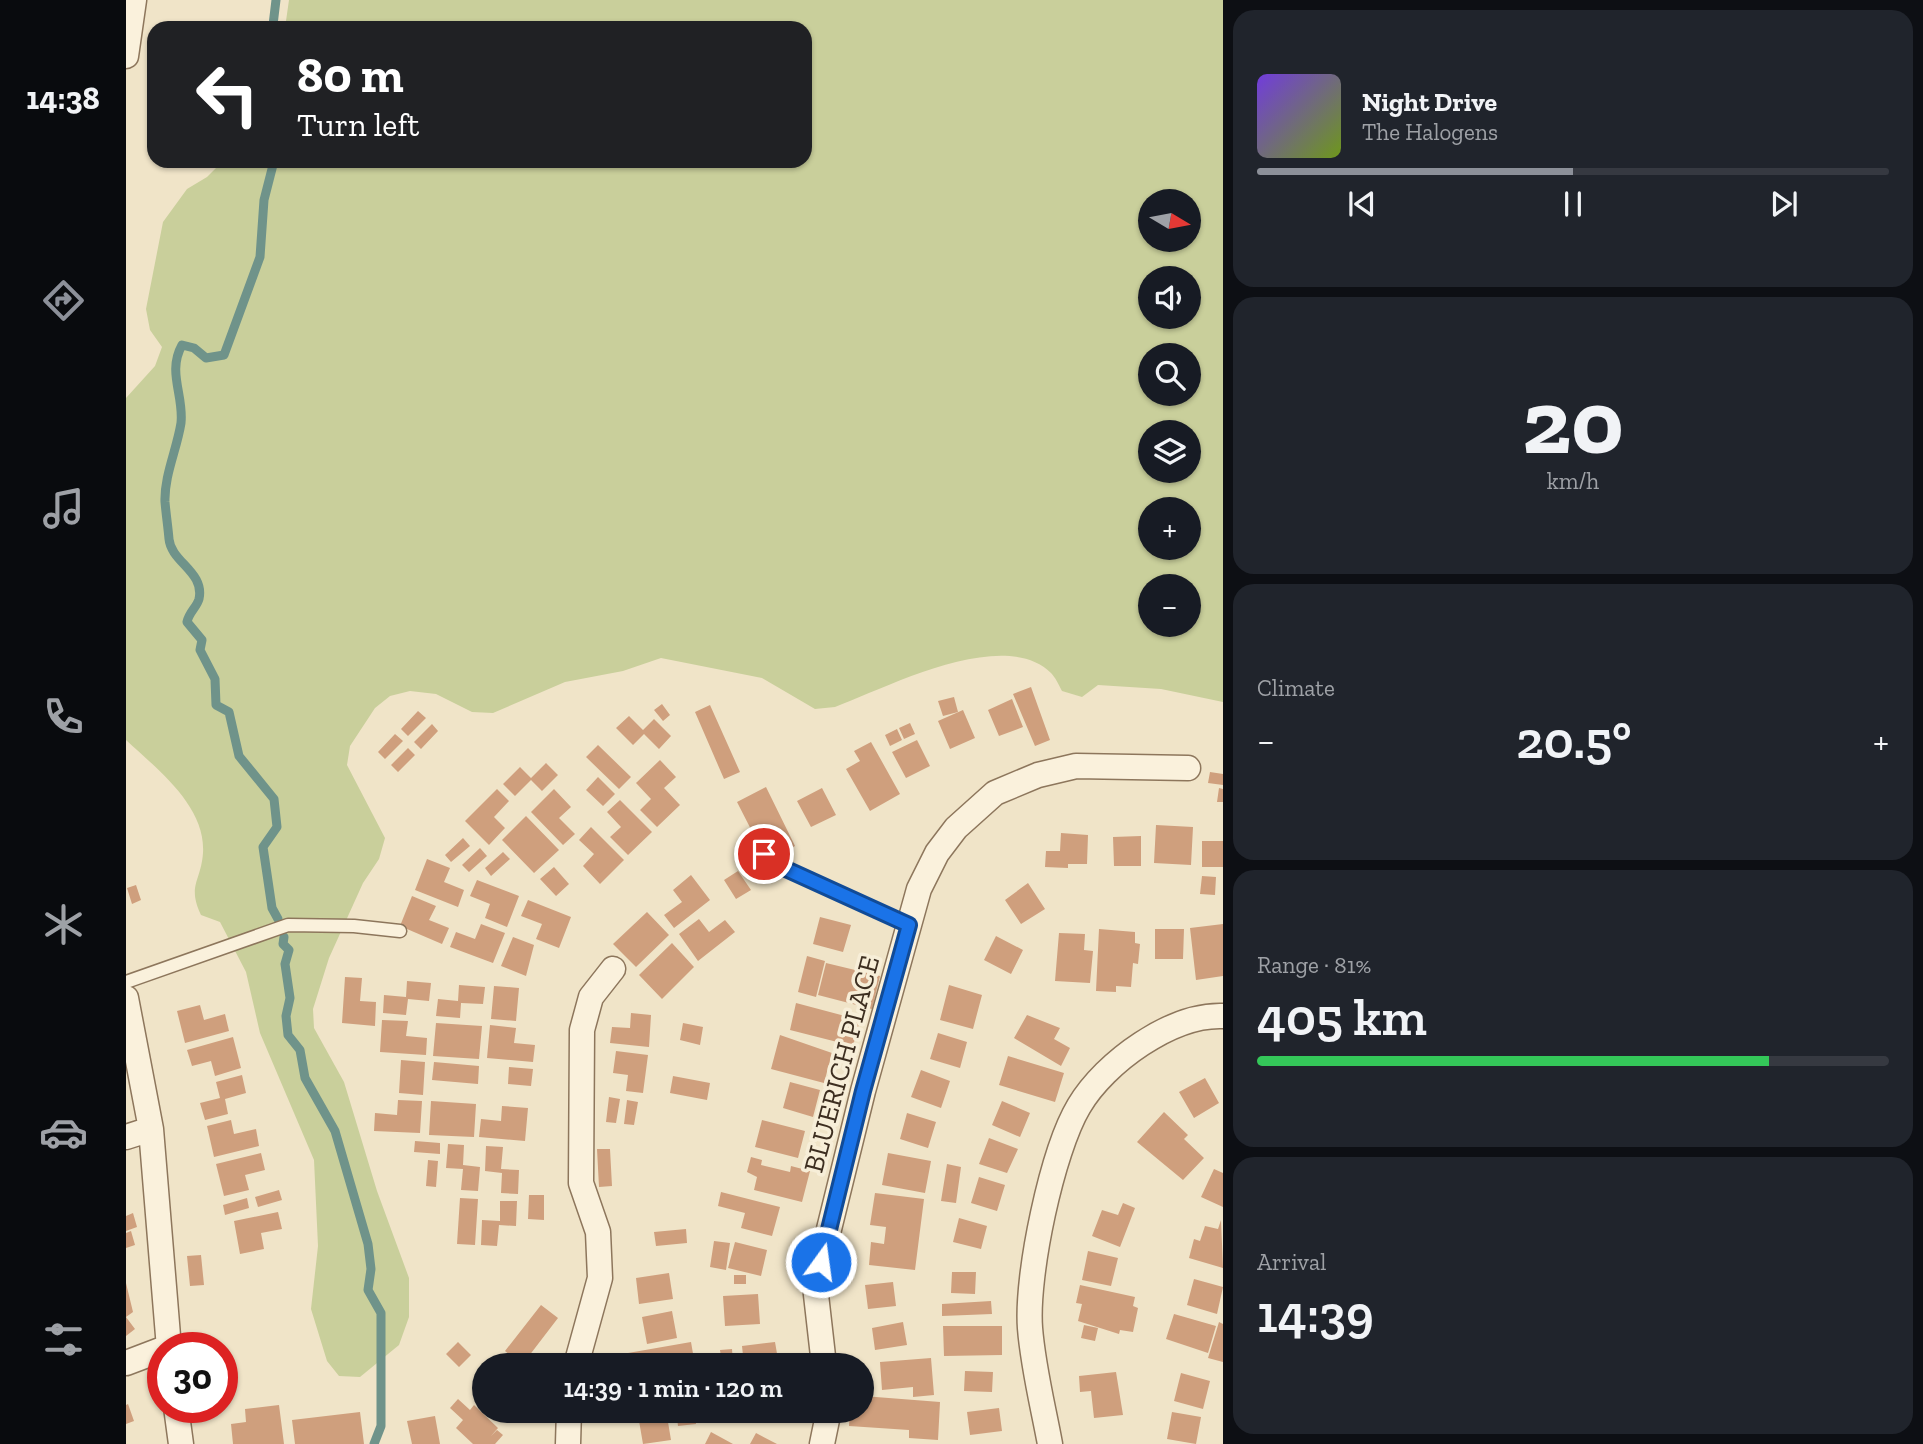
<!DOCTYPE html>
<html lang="en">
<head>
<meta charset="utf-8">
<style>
  body { margin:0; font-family:"Zilla Slab",serif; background:#20242c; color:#f1f3f6; height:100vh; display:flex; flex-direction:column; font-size:26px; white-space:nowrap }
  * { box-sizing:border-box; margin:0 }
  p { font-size:23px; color:#9ea1a6 }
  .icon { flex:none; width:38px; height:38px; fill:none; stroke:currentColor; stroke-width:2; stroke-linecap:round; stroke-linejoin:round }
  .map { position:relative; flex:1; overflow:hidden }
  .drawer { display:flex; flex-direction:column; gap:10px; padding:10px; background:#0d0f14; width:700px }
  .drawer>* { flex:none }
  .hud { position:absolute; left:21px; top:21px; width:665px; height:147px; border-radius:21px; box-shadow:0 2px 5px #0004; background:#202124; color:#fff; overflow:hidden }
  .needle { width:46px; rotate:100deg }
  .buttons { position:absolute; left:1012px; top:189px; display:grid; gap:14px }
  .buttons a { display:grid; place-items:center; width:63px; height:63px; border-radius:50%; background:#171b24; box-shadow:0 2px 5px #0004; font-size:35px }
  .speed { position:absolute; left:21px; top:1332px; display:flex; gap:14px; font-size:35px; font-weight:700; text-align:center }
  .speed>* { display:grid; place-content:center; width:91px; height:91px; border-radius:50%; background:#171b24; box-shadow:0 2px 5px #0004; line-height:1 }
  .speed .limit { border:10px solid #d22; background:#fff; color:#111 }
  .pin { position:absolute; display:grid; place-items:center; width:60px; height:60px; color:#fff; margin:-30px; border:4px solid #fff; border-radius:50%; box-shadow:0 2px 7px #0007 }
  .me { position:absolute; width:77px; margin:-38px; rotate:14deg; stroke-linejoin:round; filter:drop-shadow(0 0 5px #0008) }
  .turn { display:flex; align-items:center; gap:24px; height:147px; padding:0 35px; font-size:32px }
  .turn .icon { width:91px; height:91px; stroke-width:2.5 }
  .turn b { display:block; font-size:49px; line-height:60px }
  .big { font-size:52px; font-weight:600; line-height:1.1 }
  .drawer .widget { flex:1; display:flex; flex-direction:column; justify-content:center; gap:10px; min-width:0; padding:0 24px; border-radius:21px; background:#20242c }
  .drawer .dial { align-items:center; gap:0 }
  .dial b { font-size:91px; line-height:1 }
  .song { display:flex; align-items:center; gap:21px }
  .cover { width:84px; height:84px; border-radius:10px; background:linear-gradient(135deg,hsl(260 70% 55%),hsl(80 70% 35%)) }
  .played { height:7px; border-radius:4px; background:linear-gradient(90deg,#8c9099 50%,#363941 50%) }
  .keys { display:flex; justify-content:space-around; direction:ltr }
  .heat { display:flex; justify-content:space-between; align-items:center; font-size:38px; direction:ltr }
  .charge { height:10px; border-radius:5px; background:linear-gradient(90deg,#34c759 81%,#363941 0) }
  .trip { position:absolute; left:346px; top:1353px; width:402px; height:70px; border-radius:35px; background:#171b24; box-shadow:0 2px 5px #0004; font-weight:600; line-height:70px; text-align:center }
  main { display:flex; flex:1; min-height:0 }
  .menu { display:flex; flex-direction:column; width:126px; justify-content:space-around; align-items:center; background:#090b0e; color:#9ea1a6 }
  .menu .icon { width:49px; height:49px }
  .menu .selected { color:#8c9099 }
  .menu b { font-size:32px; color:#f1f3f6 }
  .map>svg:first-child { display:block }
</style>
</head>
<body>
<main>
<nav class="menu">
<b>14:38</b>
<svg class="icon selected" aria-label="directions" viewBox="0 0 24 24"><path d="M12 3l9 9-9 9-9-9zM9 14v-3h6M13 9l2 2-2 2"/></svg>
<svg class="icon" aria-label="music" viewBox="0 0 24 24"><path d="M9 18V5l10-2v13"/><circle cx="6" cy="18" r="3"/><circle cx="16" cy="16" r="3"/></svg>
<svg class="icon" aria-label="phone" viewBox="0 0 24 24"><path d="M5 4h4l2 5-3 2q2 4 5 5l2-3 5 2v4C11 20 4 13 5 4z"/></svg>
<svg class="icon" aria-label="climate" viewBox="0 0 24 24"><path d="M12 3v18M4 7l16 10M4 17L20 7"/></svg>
<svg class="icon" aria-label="car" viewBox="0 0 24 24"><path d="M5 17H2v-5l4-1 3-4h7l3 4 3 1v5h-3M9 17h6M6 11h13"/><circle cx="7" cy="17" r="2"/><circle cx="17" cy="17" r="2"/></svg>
<svg class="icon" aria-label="filters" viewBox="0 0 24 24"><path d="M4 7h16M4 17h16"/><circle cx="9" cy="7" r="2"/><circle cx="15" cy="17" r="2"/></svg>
</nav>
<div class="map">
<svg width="1097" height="1444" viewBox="0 0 1097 1444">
  <rect width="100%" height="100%" fill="#f0e4c8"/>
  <path fill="#c9cf9b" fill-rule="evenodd" d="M163 0H1097V702L1035 689 972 685 956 697 936 691C933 685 929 677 925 673 877 626 760 688 709 707L689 709 636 678 535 658 497 671 439 682 367 713 346 712 310 694 284 691 264 696 249 708 224 746 221 765 259 838 253 859 237 883 203 958 187 1009 188 1028 218 1082 251 1191 283 1278V1317L273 1345 234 1377 213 1376 201 1361 185 1309 192 1246 188 1160 134 1033 120 972 94 922 75 915C61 885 75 882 77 853 80 806 31 769 0 740V398L29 366 36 347 24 330 20 309 37 222 61 189 81 177 97 161H679V28H159ZM1024 201H1062V240H1024ZM1024 278H1062V317H1024ZM1024 355H1062V394H1024ZM1024 432H1062V471H1024ZM1024 509H1062V548H1024ZM1024 586H1062V625H1024Z"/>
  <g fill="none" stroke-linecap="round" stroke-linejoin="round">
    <path stroke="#6f938a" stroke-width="9" d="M144 28 147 25 150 0
      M148 161 138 200 134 257 98 355 80 358 68 348 56 345C41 372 58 395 55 423 51 449 38 476 39 502 40 514 42 527 43 539 45 562 79 572 73 599 71 607 63 612 61 622L76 640 74 650 89 679 90 705 103 712 113 756 148 799 151 827 137 847 146 908 152 919
      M158 937 157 944 163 950 159 964 164 998 160 1016 162 1035 174 1050 179 1078 209 1131 242 1244 245 1269 242 1290 255 1313V1426L248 1444"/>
  </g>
  <path fill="#cf9f7d" d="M905 687 924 740 909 746 887 694Z
    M828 697 832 712 817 716 812 701Z
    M886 699 897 727 873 736 862 710Z
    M536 704 544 715 537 721 528 710Z
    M584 705 614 772 598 779 569 712Z
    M837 710 849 738 824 749 812 721Z
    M292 711 300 718 282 736 275 729Z
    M503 716 517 730 528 719 545 736 533 749 518 734 507 745 490 728Z
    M784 723 789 734 778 739 773 728Z
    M306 724 312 731 295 749 288 742Z
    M771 729 776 740 764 746 759 735Z
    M269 734 277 741 259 759 252 752Z
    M791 740 804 766 780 778 766 752Z
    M745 742 774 794 744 811 720 769 734 761 728 751Z
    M472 745 505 777 493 789 460 757Z
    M282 748 289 755 272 772 265 765Z
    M534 760 550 777 538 788 554 805 531 827 514 810 525 799 510 783Z
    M420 763 432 775 416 791 405 780 389 796 377 784 394 767 405 778Z
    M1084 772 1097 774V785L1082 783Z
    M472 777 489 794 477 806 460 790Z
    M640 787 669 846 652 854 646 842 634 847 611 802Z
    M696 788 710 815 685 827 671 801Z
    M1093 788 1097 789V802H1091Z
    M371 789 383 801 368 817 379 828 363 845 339 821Z
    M428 789 445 807 433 818 449 834 437 845 405 812Z
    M494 800 526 832 502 855 484 837 495 827 481 812Z
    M400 816 433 850 408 873 376 840Z
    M1030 825 1067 827 1065 865 1028 863Z
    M465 827 498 860 474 884 457 866 468 854 453 840Z
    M935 833 962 835 961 864H942V868L919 867 920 851H934Z
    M1015 836V866H988L987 837Z
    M337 838 344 846 325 862 319 855Z
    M1076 841H1097V867H1076Z
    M354 848 361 856 343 872 336 865Z
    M377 852 384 859 365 876 359 868Z
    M301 859 324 868 318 882 338 890 332 907 289 890Z
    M428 867 443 884 430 896 414 879Z
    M612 871 625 890 610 899 598 880Z
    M565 875 584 900 548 928 538 915 556 902 547 890Z
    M1076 876 1090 877 1089 895 1074 894Z
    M351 880 393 896 381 927 359 918 364 904 344 896Z
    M902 883 919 909 895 924 879 900Z
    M10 885 15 900 6 904 1 888Z
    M286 896 310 906 303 920 323 928 316 944 274 926Z
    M402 900 445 917 433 948 410 939 416 924 395 916Z
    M521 912 543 935 510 967 487 944Z
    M694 917 725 925 717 952 687 944Z
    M573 919 583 932 599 920 609 932 572 961 553 934Z
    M355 924 379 933 367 963 324 947 330 932 349 939Z
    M1097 924V976L1070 980 1064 928Z
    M973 929 1009 932V943L1014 944 1012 964 1007 963 1005 987 990 986V992L970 991Z
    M1029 929H1058L1057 959H1029Z
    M933 933 959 934 958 950 967 951 964 983 929 981Z
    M870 936 897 950 885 974 858 960Z
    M387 937 408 945 400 976 375 966Z
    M546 943 568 967 536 999 513 975Z
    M681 956 699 961 690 997 672 992Z
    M700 963 754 976 746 1009 692 995Z
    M219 977 236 978 234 1001 250 1002 249 1026 216 1023Z
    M281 981 305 983 303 1001 282 999 280 1015 257 1013 258 995 280 997Z
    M333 985 359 987 357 1004 335 1003 334 1018 310 1016 312 999 332 1001Z
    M823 985 856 995 847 1029 814 1020Z
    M368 986 393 988 390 1021 365 1019Z
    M670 1003 734 1020 727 1046 664 1030Z
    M74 1005 78 1020 99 1014 103 1031 59 1043 51 1011Z
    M505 1013 525 1015 523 1047 484 1043 486 1027 504 1028Z
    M901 1015 934 1028 928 1039 944 1048 935 1066 888 1038Z
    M256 1020 282 1021 280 1036 301 1038 300 1055 254 1052Z
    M310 1023 356 1026 353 1059 307 1056Z
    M557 1023 577 1027 574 1045 554 1040Z
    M364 1025 390 1028 388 1043 409 1045 407 1062 361 1058Z
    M812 1033 841 1042 834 1068 804 1059Z
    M654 1035 706 1053 698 1083 645 1069Z
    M107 1037 115 1068 89 1076 85 1061 66 1066 61 1050Z
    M490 1051 522 1055 517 1093 500 1091 502 1075 487 1073Z
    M882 1056 938 1073 929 1102 873 1085Z
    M275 1060 299 1062 297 1095 273 1093Z
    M308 1062 353 1066 352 1084 306 1080Z
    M383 1067 407 1069 405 1086 382 1084Z
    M795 1070 824 1081 815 1108 785 1097Z
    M116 1075 120 1093 99 1099 102 1114 79 1120 74 1103 94 1098 90 1082Z
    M547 1076 584 1083 581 1100 544 1093Z
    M1079 1078 1093 1103 1068 1118 1053 1092Z
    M664 1082 694 1090 687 1117 657 1108Z
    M483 1097 494 1099 490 1123 480 1122Z
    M272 1100 296 1101 294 1133 248 1131 249 1113 271 1115Z
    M501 1100 512 1102 508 1125 498 1124Z
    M305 1101 350 1104 348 1137 303 1135Z
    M876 1101 904 1113 894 1137 866 1125Z
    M376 1106 402 1108 399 1141 353 1137 355 1119 375 1121Z
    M1038 1112 1062 1135 1058 1139 1078 1158 1057 1180 1011 1142Z
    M781 1113 810 1122 802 1148 774 1139Z
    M105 1120 108 1134 130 1129 133 1146 88 1157 81 1126Z
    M636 1120 679 1131 672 1158 629 1147Z
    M863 1138 892 1149 881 1173 853 1164Z
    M289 1141 314 1143V1154L288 1152Z
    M322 1144 338 1145 337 1165 354 1167 352 1191 335 1190 337 1169 320 1168Z
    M360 1146 377 1147 375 1169 393 1170 392 1194 375 1193 376 1173 359 1171Z
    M471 1149H484L486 1186 473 1187Z
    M135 1153 139 1170 119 1175 123 1190 98 1196 90 1164Z
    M762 1153 805 1161 799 1193 756 1185Z
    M625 1157 636 1160 635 1165 664 1172 665 1166 684 1171 676 1202 628 1190 631 1177 621 1172Z
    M302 1160 312 1161 310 1187 300 1186Z
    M821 1164 835 1167 830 1203 815 1201Z
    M1088 1169 1097 1173V1207L1075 1197Z
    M853 1177 879 1185 871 1211 845 1203Z
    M153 1190 156 1200 132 1207 129 1197Z
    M595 1192 654 1207 646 1236 615 1228 619 1213 592 1206Z
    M749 1193 798 1199 789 1270 743 1265 745 1242 758 1244 760 1227 744 1225Z
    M403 1195H418V1220L402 1219Z
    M121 1198 123 1208 99 1215 97 1205Z
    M334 1198 352 1199 349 1245 331 1244Z
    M374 1201H391L390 1226 373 1225 371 1246 355 1245 356 1220 374 1221Z
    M997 1203 1009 1208 994 1247 966 1236 976 1210 992 1215Z
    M152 1212 156 1229 135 1233 138 1249 114 1254 108 1221Z
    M7 1213 11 1227 0 1231V1216Z
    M833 1218 861 1226 855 1249 827 1242Z
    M1095 1220 1097 1268 1063 1258 1068 1239 1074 1241 1079 1226 1092 1229Z
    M560 1229 561 1243 530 1246 528 1232Z
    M5 1231 9 1245 0 1248V1233Z
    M588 1241 604 1243 600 1270 584 1267Z
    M609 1242 641 1250 635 1276 602 1268Z
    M962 1251 992 1258 985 1286 956 1280Z
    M75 1255 78 1285 64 1286 61 1256Z
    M826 1272H850L849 1294 825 1293Z
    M543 1273 547 1299 513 1304 510 1278Z
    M608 1275H620V1284H608Z
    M1068 1279 1097 1287 1091 1314 1061 1305Z
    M767 1282 770 1306 742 1309 739 1285Z
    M0 1283 7 1312 0 1317 9 1329 0 1336Z
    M954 1285 1009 1297 1007 1306 1012 1308 1007 1332 994 1330 993 1334 952 1321 956 1304 950 1303Z
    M632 1294 634 1324 599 1326 597 1296Z
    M865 1301 866 1314 816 1316V1304Z
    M415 1305 432 1318 396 1365 379 1351Z
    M546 1311 551 1338 521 1344 516 1317Z
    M1048 1314 1090 1326 1082 1353 1040 1339Z
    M777 1322 781 1345 749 1350 746 1328Z
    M1093 1322 1097 1324V1362L1082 1358Z
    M958 1325 972 1328 969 1341 955 1338Z
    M817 1326H876V1355L818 1356Z
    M77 1333 79 1348H60L58 1336Z
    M332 1342 345 1355 333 1367 320 1354Z
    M565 1342 569 1365H494L503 1361 502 1353Z
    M649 1342 653 1365H618L616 1346Z
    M606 1349 607 1363 596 1364 594 1350Z
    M805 1358 808 1395 787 1397V1387L756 1390 754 1362Z
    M839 1371 867 1372 866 1392 838 1391Z
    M990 1372 997 1415 968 1418 965 1391 954 1392 953 1376Z
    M1055 1373 1084 1381 1077 1409 1048 1401Z
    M737 1396 814 1402 812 1440 783 1438V1430L723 1426 724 1410H737Z
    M332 1399 344 1410 348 1405 372 1428 365 1436 371 1430 377 1435 369 1444H347L330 1428 337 1420 324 1408Z
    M2 1404 8 1421 0 1424V1405Z
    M153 1405 158 1444H107L105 1424 120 1422 119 1409Z
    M873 1408 876 1431 844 1435 841 1412Z
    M540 1410 545 1440 517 1444 512 1415Z
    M550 1410H568L570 1424 552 1426Z
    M609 1410H625L627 1418 611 1421Z
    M234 1412 238 1444H169L166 1420Z
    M1046 1412 1075 1417 1070 1444 1041 1439Z
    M309 1416 314 1444H286L281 1421Z
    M585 1432 607 1444H579Z
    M630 1433 651 1444H624Z"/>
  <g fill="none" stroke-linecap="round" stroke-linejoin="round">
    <defs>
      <path id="lane" d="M638 854 649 864 783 925
        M0 982 162 925 228 926 274 931"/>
      <path id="street" d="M0 56 8 0
        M0 998 25 1129 43 1348
        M0 1137 25 1129
        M0 1363 37 1349
        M450 1365 474 1278 472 1232 455 1183 456 1030 465 997 487 969
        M698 1365 689 1286 737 1091 783 925 793 889 811 853 830 828 869 793 912 775 950 766 1062 768
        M50 1407 55 1444
        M442 1444 443 1410
        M696 1444 703 1410
        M924 1444C917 1406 907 1367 904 1328 900 1275 926 1151 953 1106 979 1062 1046 1014 1097 1016"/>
    </defs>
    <use href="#lane" stroke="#8d765c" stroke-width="15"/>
    <use href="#street" stroke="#8d765c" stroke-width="27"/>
    <use href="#lane" stroke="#faf1dc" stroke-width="12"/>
    <use href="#street" stroke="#faf1dc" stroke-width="24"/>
  </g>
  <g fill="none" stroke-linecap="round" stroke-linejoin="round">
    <defs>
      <path id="route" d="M638 854 649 864 783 925 737 1091 695 1262"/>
    </defs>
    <use href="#route" stroke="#114b97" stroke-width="18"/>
    <use href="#route" stroke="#1a73e8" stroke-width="12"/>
  </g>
  <g text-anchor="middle" stroke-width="7" stroke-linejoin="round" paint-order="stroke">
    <g font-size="28" fill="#3d2e20" stroke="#f7eed8">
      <text transform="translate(715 1064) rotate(-75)" y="10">BLUERICH PLACE</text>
    </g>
  </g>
</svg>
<div class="buttons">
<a><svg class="needle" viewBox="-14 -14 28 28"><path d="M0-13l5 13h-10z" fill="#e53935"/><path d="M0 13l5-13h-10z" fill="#9ea1a6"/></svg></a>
<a><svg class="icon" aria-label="sound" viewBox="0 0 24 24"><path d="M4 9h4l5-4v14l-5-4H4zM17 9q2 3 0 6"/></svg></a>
<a><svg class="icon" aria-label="search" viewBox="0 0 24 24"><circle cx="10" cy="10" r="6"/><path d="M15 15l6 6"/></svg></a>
<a><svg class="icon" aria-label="layers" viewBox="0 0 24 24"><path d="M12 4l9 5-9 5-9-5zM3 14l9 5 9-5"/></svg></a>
<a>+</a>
<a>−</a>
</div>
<div class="speed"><div class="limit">30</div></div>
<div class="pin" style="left:638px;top:854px;background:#d93025"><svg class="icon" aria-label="arrive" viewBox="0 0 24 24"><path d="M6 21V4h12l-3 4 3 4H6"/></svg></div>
<svg class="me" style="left:695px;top:1262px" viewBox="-20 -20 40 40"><circle r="17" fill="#1a73e8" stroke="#fff" stroke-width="3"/><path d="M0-11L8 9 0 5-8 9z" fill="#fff"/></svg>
<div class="trip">14:39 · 1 min · 120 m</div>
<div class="hud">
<div class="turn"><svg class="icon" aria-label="left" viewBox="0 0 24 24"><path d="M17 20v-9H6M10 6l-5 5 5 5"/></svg><div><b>80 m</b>Turn left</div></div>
</div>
</div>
<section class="drawer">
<div class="widget">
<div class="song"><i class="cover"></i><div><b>Night Drive</b><p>The Halogens</p></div></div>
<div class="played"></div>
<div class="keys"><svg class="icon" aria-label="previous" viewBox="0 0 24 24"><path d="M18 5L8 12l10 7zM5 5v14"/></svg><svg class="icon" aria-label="pause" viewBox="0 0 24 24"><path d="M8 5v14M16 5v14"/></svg><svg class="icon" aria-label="next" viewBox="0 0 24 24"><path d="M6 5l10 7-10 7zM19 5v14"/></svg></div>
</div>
<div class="widget dial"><b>20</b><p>km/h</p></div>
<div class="widget"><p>Climate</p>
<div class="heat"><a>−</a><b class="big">20.5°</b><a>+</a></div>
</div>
<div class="widget"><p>Range · 81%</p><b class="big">405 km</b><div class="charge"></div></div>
<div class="widget"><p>Arrival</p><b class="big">14:39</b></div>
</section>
</main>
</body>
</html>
